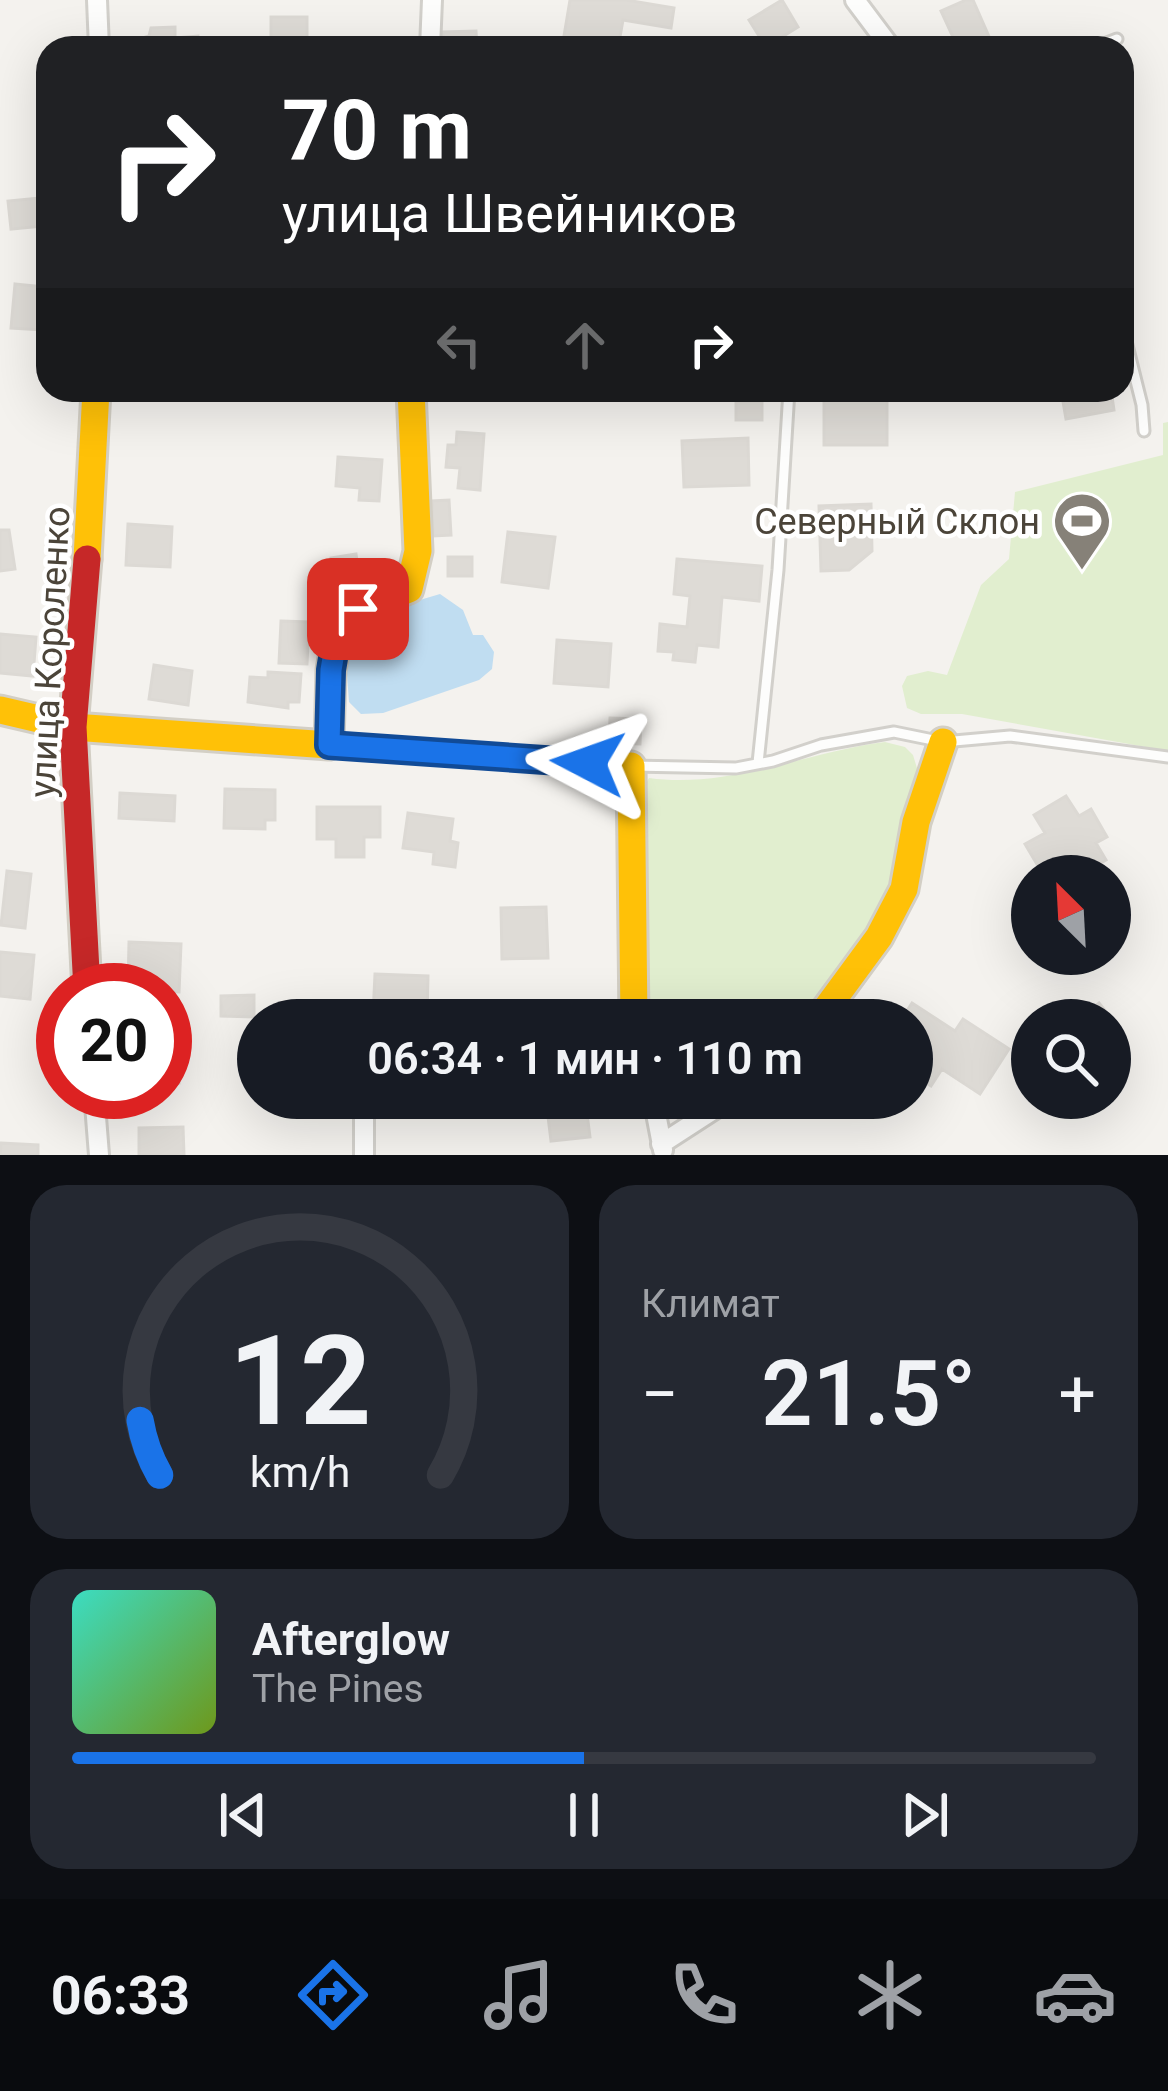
<!DOCTYPE html>
<html lang="ru">
<head>
<meta charset="utf-8">
<style>
  body { margin:0; font-family:Roboto,sans-serif; background:#242831; color:#f1f3f6; height:100vh; display:flex; flex-direction:column; font-size:45px; white-space:nowrap }
  * { box-sizing:border-box; margin:0 }
  p { font-size:39px; color:#9ea1a6 }
  .icon { flex:none; width:66px; height:66px; fill:none; stroke:currentColor; stroke-width:2; stroke-linecap:round; stroke-linejoin:round }
  .map { position:relative; height:1155px; overflow:hidden }
  .side { display:flex; flex-direction:column; gap:30px; padding:30px; background:#0d0f14; flex:1 }
  .side>* { flex:none }
  .banner { position:absolute; left:36px; top:36px; width:1098px; height:366px; border-radius:36px; box-shadow:0 12px 48px #0002; background:#202124; color:#fff; overflow:hidden }
  .needle { width:78px; rotate:336deg }
  .fabs { position:absolute; left:1011px; top:855px; display:grid; gap:24px }
  .fabs a { display:grid; place-items:center; width:120px; height:120px; border-radius:50%; background:#171b24; box-shadow:0 12px 48px #0002; font-size:60px }
  .speed { position:absolute; left:36px; top:963px; display:flex; gap:24px; font-size:60px; font-weight:700; text-align:center }
  .speed>* { display:grid; place-content:center; width:156px; height:156px; border-radius:50%; background:#171b24; box-shadow:0 12px 48px #0002; line-height:1 }
  .speed .limit { border:18px solid #d22; background:#fff; color:#111 }
  .pin { position:absolute; display:grid; place-items:center; width:102px; height:102px; color:#fff; margin:-51px; border-radius:24px; box-shadow:0 6px 18px #0006 }
  .me { position:absolute; width:132px; margin:-66px; rotate:274deg; stroke-linejoin:round; filter:drop-shadow(0 0 9px #0008) }
  .turn { display:flex; align-items:center; gap:42px; height:252px; padding:0 48px; font-size:54px }
  .turn .icon { width:156px; height:156px; stroke-width:2.5 }
  .turn b { display:block; font-size:84px; line-height:102px }
  .lanes { display:flex; align-items:center; height:114px; padding:0 48px; background:#0003; justify-content:center; gap:60px; direction:ltr }
  .lanes .off { opacity:.35 }
  .big { font-size:90px; font-weight:600; line-height:1.1 }
  .side .card { flex:1; display:flex; flex-direction:column; justify-content:center; gap:18px; min-width:0; padding:0 42px; border-radius:36px; background:#242831 }
  .side .dial { align-items:center; gap:0 }
  .dial svg { height:312px; overflow:visible; fill:none; stroke:#363941; stroke-width:7; stroke-linecap:round; text-anchor:middle }
  .dial text { fill:#f1f3f6; stroke:none }
  .song { display:flex; align-items:center; gap:36px }
  .cover { width:144px; height:144px; border-radius:18px; background:linear-gradient(135deg,hsl(170 70% 55%),hsl(80 70% 35%)) }
  .played { height:12px; border-radius:6px; background:linear-gradient(90deg,#1a73e8 50%,#363941 50%) }
  .keys { display:flex; justify-content:space-around; direction:ltr }
  .heat { display:flex; justify-content:space-between; align-items:center; font-size:66px; direction:ltr }
  .side .tiles { flex:1; display:grid; gap:30px; grid-template-columns:1fr 1fr }
  .card:last-child { grid-column:span 2 }
  .trip { position:absolute; left:237px; top:999px; width:696px; height:120px; border-radius:60px; background:#171b24; box-shadow:0 12px 48px #0002; font-weight:600; line-height:120px; text-align:center }
  .tab-bar { display:flex; height:192px; justify-content:space-around; align-items:center; background:#090b0e; color:#9ea1a6 }
  .tab-bar .icon { width:84px; height:84px }
  .tab-bar .selected { color:#1a73e8 }
  .tab-bar b { font-size:54px; color:#f1f3f6 }
  .map>svg:first-child { display:block }
</style>
</head>
<body>
<div class="map">
<svg width="1168" height="1155" viewBox="0 0 1168 1155">
  <rect width="100%" height="100%" fill="#f4f2ee"/>
  <path fill="#e1eecf" d="M1168 422V751L962 714H921L907 708 902 686 907 676 928 671 947 675 981 585 1009 559 1015 492 1163 455V423Z
    M885 742 905 747 913 755 920 778 898 891 805 1020H655L647 993C646 958 634 797 649 778 730 789 806 752 885 742Z"/>
  <path fill="#c0ddf1" d="M440 594 463 610 473 635H483L494 652 492 669 479 680 383 713 361 714 349 702 346 661 361 628 403 605Z"/>
  <path fill="#dedbd6" stroke="#dcd9d4" stroke-width="3" d="M570 0H626L674 8 671 28 623 20 618 48H562Z
    M782 0 798 27 766 47 749 20Z
    M966 0H973L994 48H958L941 11Z
    M271 17H307V48H271Z
    M175 27V38L198 36 199 48H140L139 39 149 36 151 28Z
    M476 31 477 48H444L443 32Z
    M41 198 44 226 11 229 8 201Z
    M15 284 46 287 43 330 11 328Z
    M824 390H887V445H824Z
    M1061 390H1111L1114 410 1066 419Z
    M762 401V420H736V402Z
    M457 432 484 434 480 490 458 488 460 468 446 467 448 445H456Z
    M748 438 749 485 684 487 682 441Z
    M338 457 382 460 379 501 359 500 360 488 336 486Z
    M449 500 451 535 433 536 432 501Z
    M871 504 872 551 849 570 821 571 819 506Z
    M128 524 172 527 170 567 126 565Z
    M0 530H9L15 569 0 571Z
    M508 532 555 537 548 588 502 582Z
    M356 554 361 589 335 592 331 558Z
    M448 557H472V576H448Z
    M677 559 762 566 759 601 722 597 718 647 697 645 695 662 673 660 674 652 658 651 660 624 687 627 690 596 674 594Z
    M281 621 309 622 307 664 279 663Z
    M0 634 36 637 33 676 0 673Z
    M557 640 611 644 608 687 554 683Z
    M154 665 192 671 188 705 149 699Z
    M268 672 301 674 299 702H288V708L248 702 250 677 268 678Z
    M610 718 641 719 640 744 609 743Z
    M225 789 275 790V820H265V829L224 828Z
    M120 793 175 796 174 821 119 818Z
    M1066 796 1079 816 1091 809 1107 837 1096 843 1106 860 1078 876H1044L1025 844 1045 833 1034 815Z
    M317 807H380V837H364V857H336V839H317Z
    M408 813 453 819 450 841 458 843 455 867 433 864 434 852 403 848Z
    M7 871 31 874 25 928 1 925Z
    M546 907 548 958 502 959 501 908Z
    M129 942 181 944 179 992 128 990Z
    M0 952 34 955 30 999 0 996Z
    M375 974 428 976 427 1018 373 1016Z
    M254 995V1017L221 1016V996Z
    M319 1001 320 1020H283L282 1003Z
    M912 1003 955 1031 963 1019 1009 1049 980 1094 942 1069 931 1086 918 1078 912 1087V1020H901Z
    M1099 1003 1119 1028 1110 1035V1020H1078Z
    M165 1039 179 1040V1083H165Z
    M377 1098H409V1112L378 1113Z
    M585 1098 590 1137 551 1141 546 1100Z
    M183 1127 184 1155H139V1128Z
    M1 1143 38 1145V1155H0Z"/>
  <g fill="none" stroke-linecap="round" stroke-linejoin="round">
    <defs>
      <path id="lane" d="M1094 48 1117 39
        M1122 325 1142 405 1144 431
        M335 745 631 766 736 768 773 761 821 745 894 732 943 742 1010 736 1168 757
        M758 763 778 570 789 390"/>
      <path id="street" d="M97 0 99 48
        M855 0 891 48
        M430 48 432 0
        M94 1092 99 1155
        M364 1098V1155
        M653 1098 663 1150
        M661 1144 732 1098"/>
      <path id="slow" d="M87 559 96 390
        M0 710 73 727 329 745 331 670 339 623 358 609 409 589 418 551 411 390
        M631 766 634 1020
        M818 1020 879 937 904 889 916 822 943 742"/>
      <path id="jam" d="M87 990 73 727 87 559"/>
    </defs>
    <use href="#lane" stroke="#d2d0cb" stroke-width="15"/>
    <use href="#street" stroke="#d2d0cb" stroke-width="24"/>
    <use href="#slow" stroke="#d3cfc5" stroke-width="33"/>
    <use href="#jam" stroke="#d3cfc5" stroke-width="33"/>
    <use href="#lane" stroke="#fdfdfc" stroke-width="9"/>
    <use href="#street" stroke="#fdfdfc" stroke-width="18"/>
    <use href="#slow" stroke="#ffc107" stroke-width="27"/>
    <use href="#jam" stroke="#c62828" stroke-width="27"/>
  </g>
  <g fill="none" stroke-linecap="round" stroke-linejoin="round">
    <defs>
      <path id="route" d="M358 609 339 623 331 670 329 745 588 763"/>
    </defs>
    <use href="#route" stroke="#114b97" stroke-width="30"/>
    <use href="#route" stroke="#1a73e8" stroke-width="21"/>
  </g>
  <defs>
    <symbol id="stadium-pin" viewBox="-11 -11 22 30"><path d="M0 17L-7.5 6A9.5 9.5 0 1 1 7.5 6Z" fill="#868178" stroke="#fff"/><path d="M0-5a6.5 5 0 1 0 0 10a6.5 5 0 1 0 0-10ZM-3.5-1.8h7v3.6h-7Z" fill="#fff"/></symbol>
  </defs>
  <g fill-rule="evenodd">
    <use href="#stadium-pin" x="1049" y="488" width="66" height="90"/>
  </g>
  <g text-anchor="middle" stroke-width="9" stroke-linejoin="round" paint-order="stroke">
    <g font-size="36" fill="#4b4439" stroke="#fff" text-anchor="end">
      <text x="1040" y="534">Северный Склон</text>
    </g>
    <g font-size="36" fill="#4b4439" stroke="#fff">
      <text transform="translate(49 652) rotate(-87)" y="13">улица Короленко</text>
    </g>
  </g>
</svg>
<div class="fabs">
<a><svg class="needle" viewBox="-14 -14 28 28"><path d="M0-13l5 13h-10z" fill="#e53935"/><path d="M0 13l5-13h-10z" fill="#9ea1a6"/></svg></a>
<a><svg class="icon" aria-label="search" viewBox="0 0 24 24"><circle cx="10" cy="10" r="6"/><path d="M15 15l6 6"/></svg></a>
</div>
<div class="speed"><div class="limit">20</div></div>
<div class="pin" style="left:358px;top:609px;background:#d93025"><svg class="icon" aria-label="arrive" viewBox="0 0 24 24"><path d="M6 21V4h12l-3 4 3 4H6"/></svg></div>
<svg class="me" style="left:588px;top:763px" viewBox="-20 -20 40 40"><path d="M0-17L14 15 0 8-14 15z" fill="#1a73e8" stroke="#fff" stroke-width="4"/></svg>
<div class="trip">06:34 · 1 мин · 110 m</div>
<div class="banner">
<div class="turn"><svg class="icon" aria-label="right" viewBox="0 0 24 24"><path d="M7 20v-9h11M14 6l5 5-5 5"/></svg><div><b>70 m</b>улица Швейников</div></div>
<div class="lanes"><svg class="icon off" aria-label="left" viewBox="0 0 24 24"><path d="M17 20v-9H6M10 6l-5 5 5 5"/></svg><svg class="icon off" aria-label="ahead" viewBox="0 0 24 24"><path d="M12 20V5M6 11l6-6 6 6"/></svg><svg class="icon" aria-label="right" viewBox="0 0 24 24"><path d="M7 20v-9h11M14 6l5 5-5 5"/></svg></div>
</div>
</div>
<section class="side">
<div class="tiles">
<div class="card dial"><svg viewBox="0 0 100 80">
<path d="M14 69A42 42 0 1 1 86 69"/>
<path d="M14 69A42 42 0 0 1 9 55" stroke="#1a73e8"/>
<text x="50" y="56" font-size="32" font-weight="700">12</text>
<text x="50" y="72" font-size="11">km/h</text>
</svg></div>
<div class="card"><p>Климат</p>
<div class="heat"><a>−</a><b class="big">21.5°</b><a>+</a></div>
</div>
<div class="card">
<div class="song"><i class="cover"></i><div><b>Afterglow</b><p>The Pines</p></div></div>
<div class="played"></div>
<div class="keys"><svg class="icon" aria-label="previous" viewBox="0 0 24 24"><path d="M18 5L8 12l10 7zM5 5v14"/></svg><svg class="icon" aria-label="pause" viewBox="0 0 24 24"><path d="M8 5v14M16 5v14"/></svg><svg class="icon" aria-label="next" viewBox="0 0 24 24"><path d="M6 5l10 7-10 7zM19 5v14"/></svg></div>
</div>
</div>
</section>
<nav class="tab-bar">
<b>06:33</b>
<svg class="icon selected" aria-label="directions" viewBox="0 0 24 24"><path d="M12 3l9 9-9 9-9-9zM9 14v-3h6M13 9l2 2-2 2"/></svg>
<svg class="icon" aria-label="music" viewBox="0 0 24 24"><path d="M9 18V5l10-2v13"/><circle cx="6" cy="18" r="3"/><circle cx="16" cy="16" r="3"/></svg>
<svg class="icon" aria-label="phone" viewBox="0 0 24 24"><path d="M5 4h4l2 5-3 2q2 4 5 5l2-3 5 2v4C11 20 4 13 5 4z"/></svg>
<svg class="icon" aria-label="climate" viewBox="0 0 24 24"><path d="M12 3v18M4 7l16 10M4 17L20 7"/></svg>
<svg class="icon" aria-label="car" viewBox="0 0 24 24"><path d="M5 17H2v-5l4-1 3-4h7l3 4 3 1v5h-3M9 17h6M6 11h13"/><circle cx="7" cy="17" r="2"/><circle cx="17" cy="17" r="2"/></svg>
</nav>
</body>
</html>
